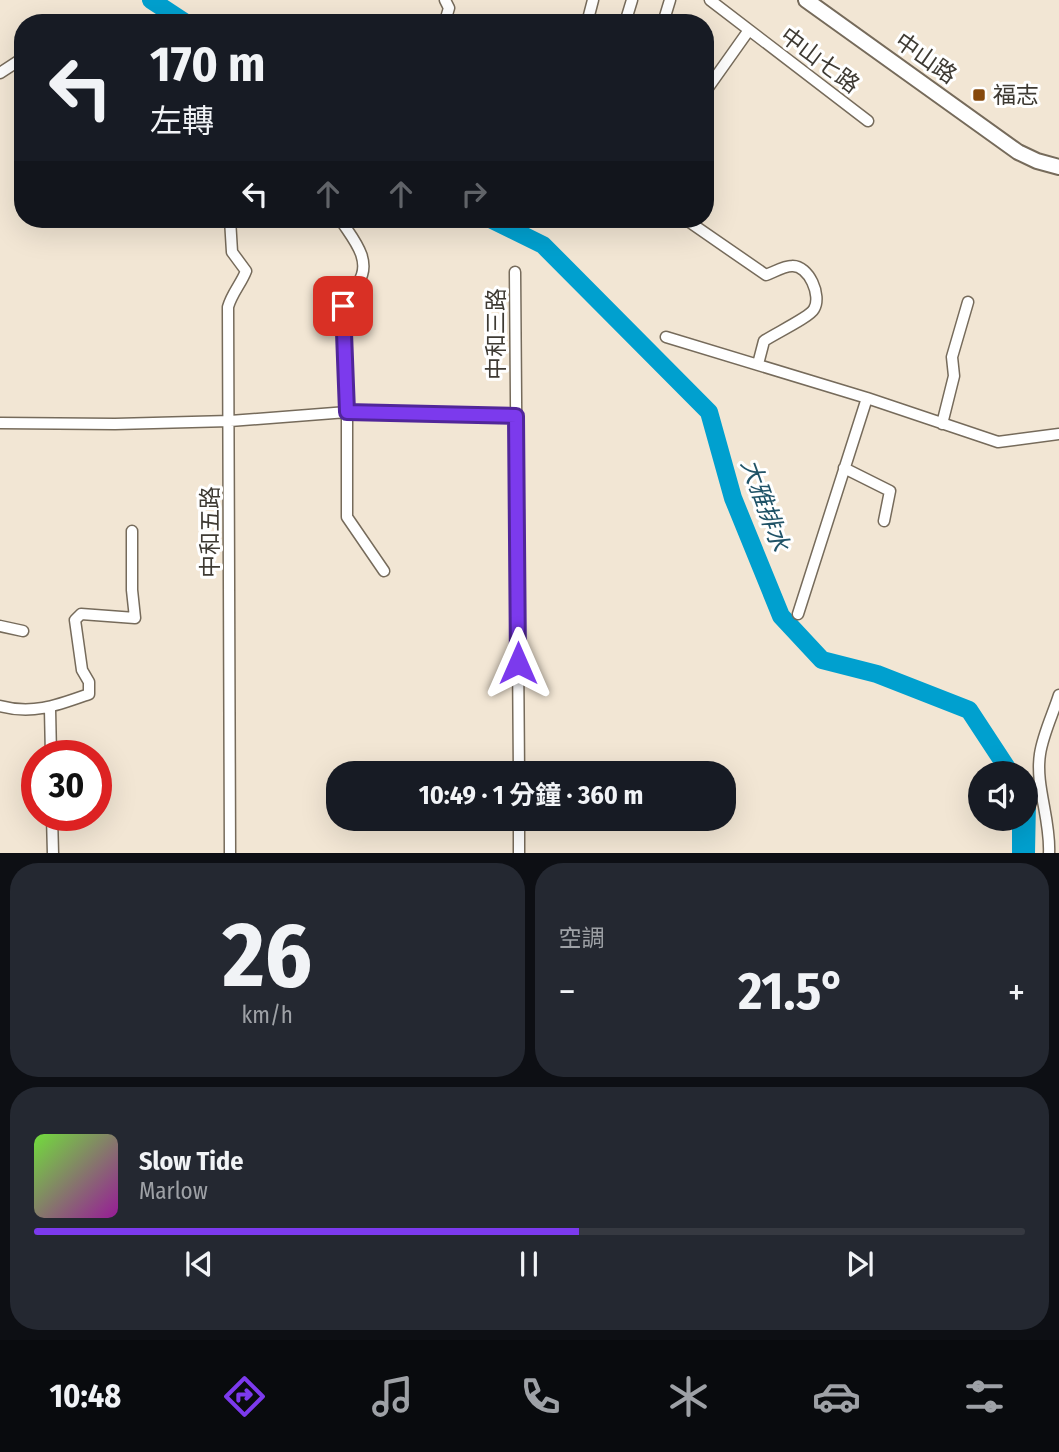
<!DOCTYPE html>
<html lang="zh-TW">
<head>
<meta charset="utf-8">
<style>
  body { margin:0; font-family:"Fira Sans Condensed","Noto Sans TC",sans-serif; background:#242831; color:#f1f3f6; height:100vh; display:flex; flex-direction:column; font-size:26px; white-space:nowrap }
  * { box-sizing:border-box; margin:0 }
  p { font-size:23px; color:#9ea1a6 }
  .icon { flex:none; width:38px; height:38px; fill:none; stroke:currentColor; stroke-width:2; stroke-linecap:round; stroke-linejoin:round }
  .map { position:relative; height:853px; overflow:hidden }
  .drawer { display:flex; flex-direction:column; gap:10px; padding:10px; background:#0d0f14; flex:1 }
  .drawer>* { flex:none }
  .top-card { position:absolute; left:14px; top:14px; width:700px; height:214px; border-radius:28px; box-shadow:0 7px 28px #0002; background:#171b24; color:#f1f3f6; overflow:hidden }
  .fabs { position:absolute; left:968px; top:761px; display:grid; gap:14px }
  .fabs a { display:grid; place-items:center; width:70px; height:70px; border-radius:50%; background:#171b24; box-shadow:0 7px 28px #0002; font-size:35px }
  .speed { position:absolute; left:21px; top:740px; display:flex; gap:14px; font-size:35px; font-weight:700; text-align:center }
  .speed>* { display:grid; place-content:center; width:91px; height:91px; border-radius:50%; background:#171b24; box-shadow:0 7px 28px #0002; line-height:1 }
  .speed .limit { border:10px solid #d22; background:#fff; color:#111 }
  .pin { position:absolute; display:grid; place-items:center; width:60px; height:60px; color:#fff; margin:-30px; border-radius:14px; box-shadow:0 4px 10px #0006 }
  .me { position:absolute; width:77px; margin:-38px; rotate:0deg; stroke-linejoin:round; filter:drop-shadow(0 0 5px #0008) }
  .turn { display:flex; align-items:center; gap:24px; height:147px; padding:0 21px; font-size:32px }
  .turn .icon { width:91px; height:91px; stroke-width:2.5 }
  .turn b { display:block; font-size:49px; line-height:60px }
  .lanes { display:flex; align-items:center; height:66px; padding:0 21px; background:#0003; justify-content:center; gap:35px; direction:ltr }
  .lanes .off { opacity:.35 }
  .big { font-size:52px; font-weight:700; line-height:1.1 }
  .drawer .tile { flex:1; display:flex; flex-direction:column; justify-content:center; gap:10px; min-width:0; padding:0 24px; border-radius:28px; background:#242831 }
  .drawer .dial { align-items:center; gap:0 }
  .dial b { font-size:91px; line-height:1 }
  .song { display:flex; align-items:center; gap:21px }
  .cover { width:84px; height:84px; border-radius:10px; background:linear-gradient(135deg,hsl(100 70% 55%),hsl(300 70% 35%)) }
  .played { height:7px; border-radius:4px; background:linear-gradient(90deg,#7c3aed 55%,#363941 55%) }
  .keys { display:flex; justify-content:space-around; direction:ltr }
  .heat { display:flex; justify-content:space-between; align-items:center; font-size:38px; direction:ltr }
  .drawer .tiles { flex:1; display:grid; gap:10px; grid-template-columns:1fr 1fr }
  .tile:last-child { grid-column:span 2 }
  .trip { position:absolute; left:326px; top:761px; width:410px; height:70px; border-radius:28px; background:#171b24; box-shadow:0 7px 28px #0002; font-weight:700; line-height:70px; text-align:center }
  .menu { display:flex; height:112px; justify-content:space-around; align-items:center; background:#090b0e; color:#9ea1a6 }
  .menu .icon { width:49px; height:49px }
  .menu .on { color:#7c3aed }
  .menu b { font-size:32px; color:#f1f3f6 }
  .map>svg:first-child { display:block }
</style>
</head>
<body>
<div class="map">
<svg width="1059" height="854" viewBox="0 0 1059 854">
  <rect width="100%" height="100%" fill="#f2e6d4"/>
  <path fill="#00a0cf" d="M1026 777 1036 801 1035 853H1012V819H1026Z"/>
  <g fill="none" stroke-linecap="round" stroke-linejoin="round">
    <path stroke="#00a0cf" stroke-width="18" d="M151 0 186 23
      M490 219 543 245 709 412 733 498 781 616 822 660 877 674 969 710 1011 774"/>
    <defs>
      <path id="minor" d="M710 0 868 121
        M439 23 446 18 449 8 445 0
        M587 23 593 0
        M625 23 632 0
        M663 23 670 0
        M0 73 23 58
        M705 92 749 30
        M230 219 232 252 246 271C241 284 232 293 228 307L230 854
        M342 219V222C353 239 373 261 358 283 351 293 347 293 343 306L347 412V517L384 571
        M685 219 766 275C774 272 784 266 792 266 809 265 822 296 814 309 810 317 774 334 764 341L758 364
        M515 272 519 774
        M666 337 867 398 998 442 1059 434
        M0 423 115 424 230 421 347 412 516 416
        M942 424 954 376 952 357 968 302
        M844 468 890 491 884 521
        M798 614 867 398
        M0 626 23 631
        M0 706C33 715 58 705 89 694V682L82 670 75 620 81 614 135 618 132 590V531
        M50 709 51 756
        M52 816 53 854
        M519 819V854
        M1049 854C1051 820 1035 786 1040 754 1043 734 1053 714 1059 695"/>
      <path id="secondary" d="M806 0 1018 152 1037 161 1059 167"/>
    </defs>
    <use href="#minor" stroke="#766b5b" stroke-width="13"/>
    <use href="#secondary" stroke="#766b5b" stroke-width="18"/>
    <use href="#minor" stroke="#fff" stroke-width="10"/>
    <use href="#secondary" stroke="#fff" stroke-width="14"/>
  </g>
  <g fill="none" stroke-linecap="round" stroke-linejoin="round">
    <defs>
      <path id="route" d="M343 306 347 412 516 416 518 663"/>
    </defs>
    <use href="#route" stroke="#51269a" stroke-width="18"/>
    <use href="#route" stroke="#7c3aed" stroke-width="12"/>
  </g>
  <rect fill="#86480b" stroke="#fff" stroke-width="2.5" x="972" y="88" width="14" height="14" rx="3.5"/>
  <g text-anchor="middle" stroke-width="6" stroke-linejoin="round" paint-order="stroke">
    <g font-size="23" fill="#3e3a33" stroke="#fff">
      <text transform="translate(926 58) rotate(35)" y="8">中山路</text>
      <text transform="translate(820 60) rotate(37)" y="8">中山七路</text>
      <text transform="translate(496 334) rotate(-90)" y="8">中和三路</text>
      <text transform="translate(210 532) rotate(-90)" y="8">中和五路</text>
    </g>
    <g font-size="23" fill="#3e3a33" stroke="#fff" text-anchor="start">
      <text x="993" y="103">福志</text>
    </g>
    <g font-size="24" font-style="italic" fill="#205367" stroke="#fff">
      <text transform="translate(765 505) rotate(70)" y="8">大雅排水</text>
    </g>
  </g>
</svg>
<div class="fabs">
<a><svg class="icon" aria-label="sound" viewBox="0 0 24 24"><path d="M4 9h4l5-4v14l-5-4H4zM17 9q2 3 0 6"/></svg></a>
</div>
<div class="speed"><div class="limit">30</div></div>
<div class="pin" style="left:343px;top:306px;background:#d93025"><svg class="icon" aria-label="arrive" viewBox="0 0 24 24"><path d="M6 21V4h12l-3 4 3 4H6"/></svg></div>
<svg class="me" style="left:518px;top:663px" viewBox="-20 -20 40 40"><path d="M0-17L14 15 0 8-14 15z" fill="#7c3aed" stroke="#fff" stroke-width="4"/></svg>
<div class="trip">10:49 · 1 分鐘 · 360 m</div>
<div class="top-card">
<div class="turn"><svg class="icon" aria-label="left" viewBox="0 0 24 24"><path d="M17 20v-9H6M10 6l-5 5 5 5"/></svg><div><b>170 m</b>左轉</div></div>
<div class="lanes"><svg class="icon" aria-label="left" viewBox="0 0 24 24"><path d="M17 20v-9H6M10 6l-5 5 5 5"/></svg><svg class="icon off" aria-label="ahead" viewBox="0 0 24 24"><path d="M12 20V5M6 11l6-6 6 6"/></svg><svg class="icon off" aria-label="ahead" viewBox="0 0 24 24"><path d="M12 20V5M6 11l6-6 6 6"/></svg><svg class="icon off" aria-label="right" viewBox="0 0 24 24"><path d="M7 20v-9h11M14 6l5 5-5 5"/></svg></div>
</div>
</div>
<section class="drawer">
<div class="tiles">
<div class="tile dial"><b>26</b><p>km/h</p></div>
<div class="tile"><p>空調</p>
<div class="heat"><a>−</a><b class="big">21.5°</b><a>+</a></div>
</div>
<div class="tile">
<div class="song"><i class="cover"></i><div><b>Slow Tide</b><p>Marlow</p></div></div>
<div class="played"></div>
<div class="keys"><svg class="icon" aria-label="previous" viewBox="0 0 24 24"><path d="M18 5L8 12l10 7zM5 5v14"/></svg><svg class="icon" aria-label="pause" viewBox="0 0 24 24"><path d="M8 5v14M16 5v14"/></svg><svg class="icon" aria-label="next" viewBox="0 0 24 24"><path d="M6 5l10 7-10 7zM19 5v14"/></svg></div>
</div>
</div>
</section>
<nav class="menu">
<b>10:48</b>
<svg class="icon on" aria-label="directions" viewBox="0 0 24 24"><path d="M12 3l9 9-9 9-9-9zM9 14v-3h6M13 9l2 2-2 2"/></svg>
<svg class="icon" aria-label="music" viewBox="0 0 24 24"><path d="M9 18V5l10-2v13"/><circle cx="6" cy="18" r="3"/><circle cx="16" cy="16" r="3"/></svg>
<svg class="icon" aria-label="phone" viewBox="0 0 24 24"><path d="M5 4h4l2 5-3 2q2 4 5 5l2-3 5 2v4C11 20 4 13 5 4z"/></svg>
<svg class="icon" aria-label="climate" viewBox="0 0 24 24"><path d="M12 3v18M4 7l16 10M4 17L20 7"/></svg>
<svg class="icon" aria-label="car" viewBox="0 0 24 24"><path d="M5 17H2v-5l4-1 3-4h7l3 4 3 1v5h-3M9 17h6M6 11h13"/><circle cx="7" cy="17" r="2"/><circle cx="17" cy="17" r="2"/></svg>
<svg class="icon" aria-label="filters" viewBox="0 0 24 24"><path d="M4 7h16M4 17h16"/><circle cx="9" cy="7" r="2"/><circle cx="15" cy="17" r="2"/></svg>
</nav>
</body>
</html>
